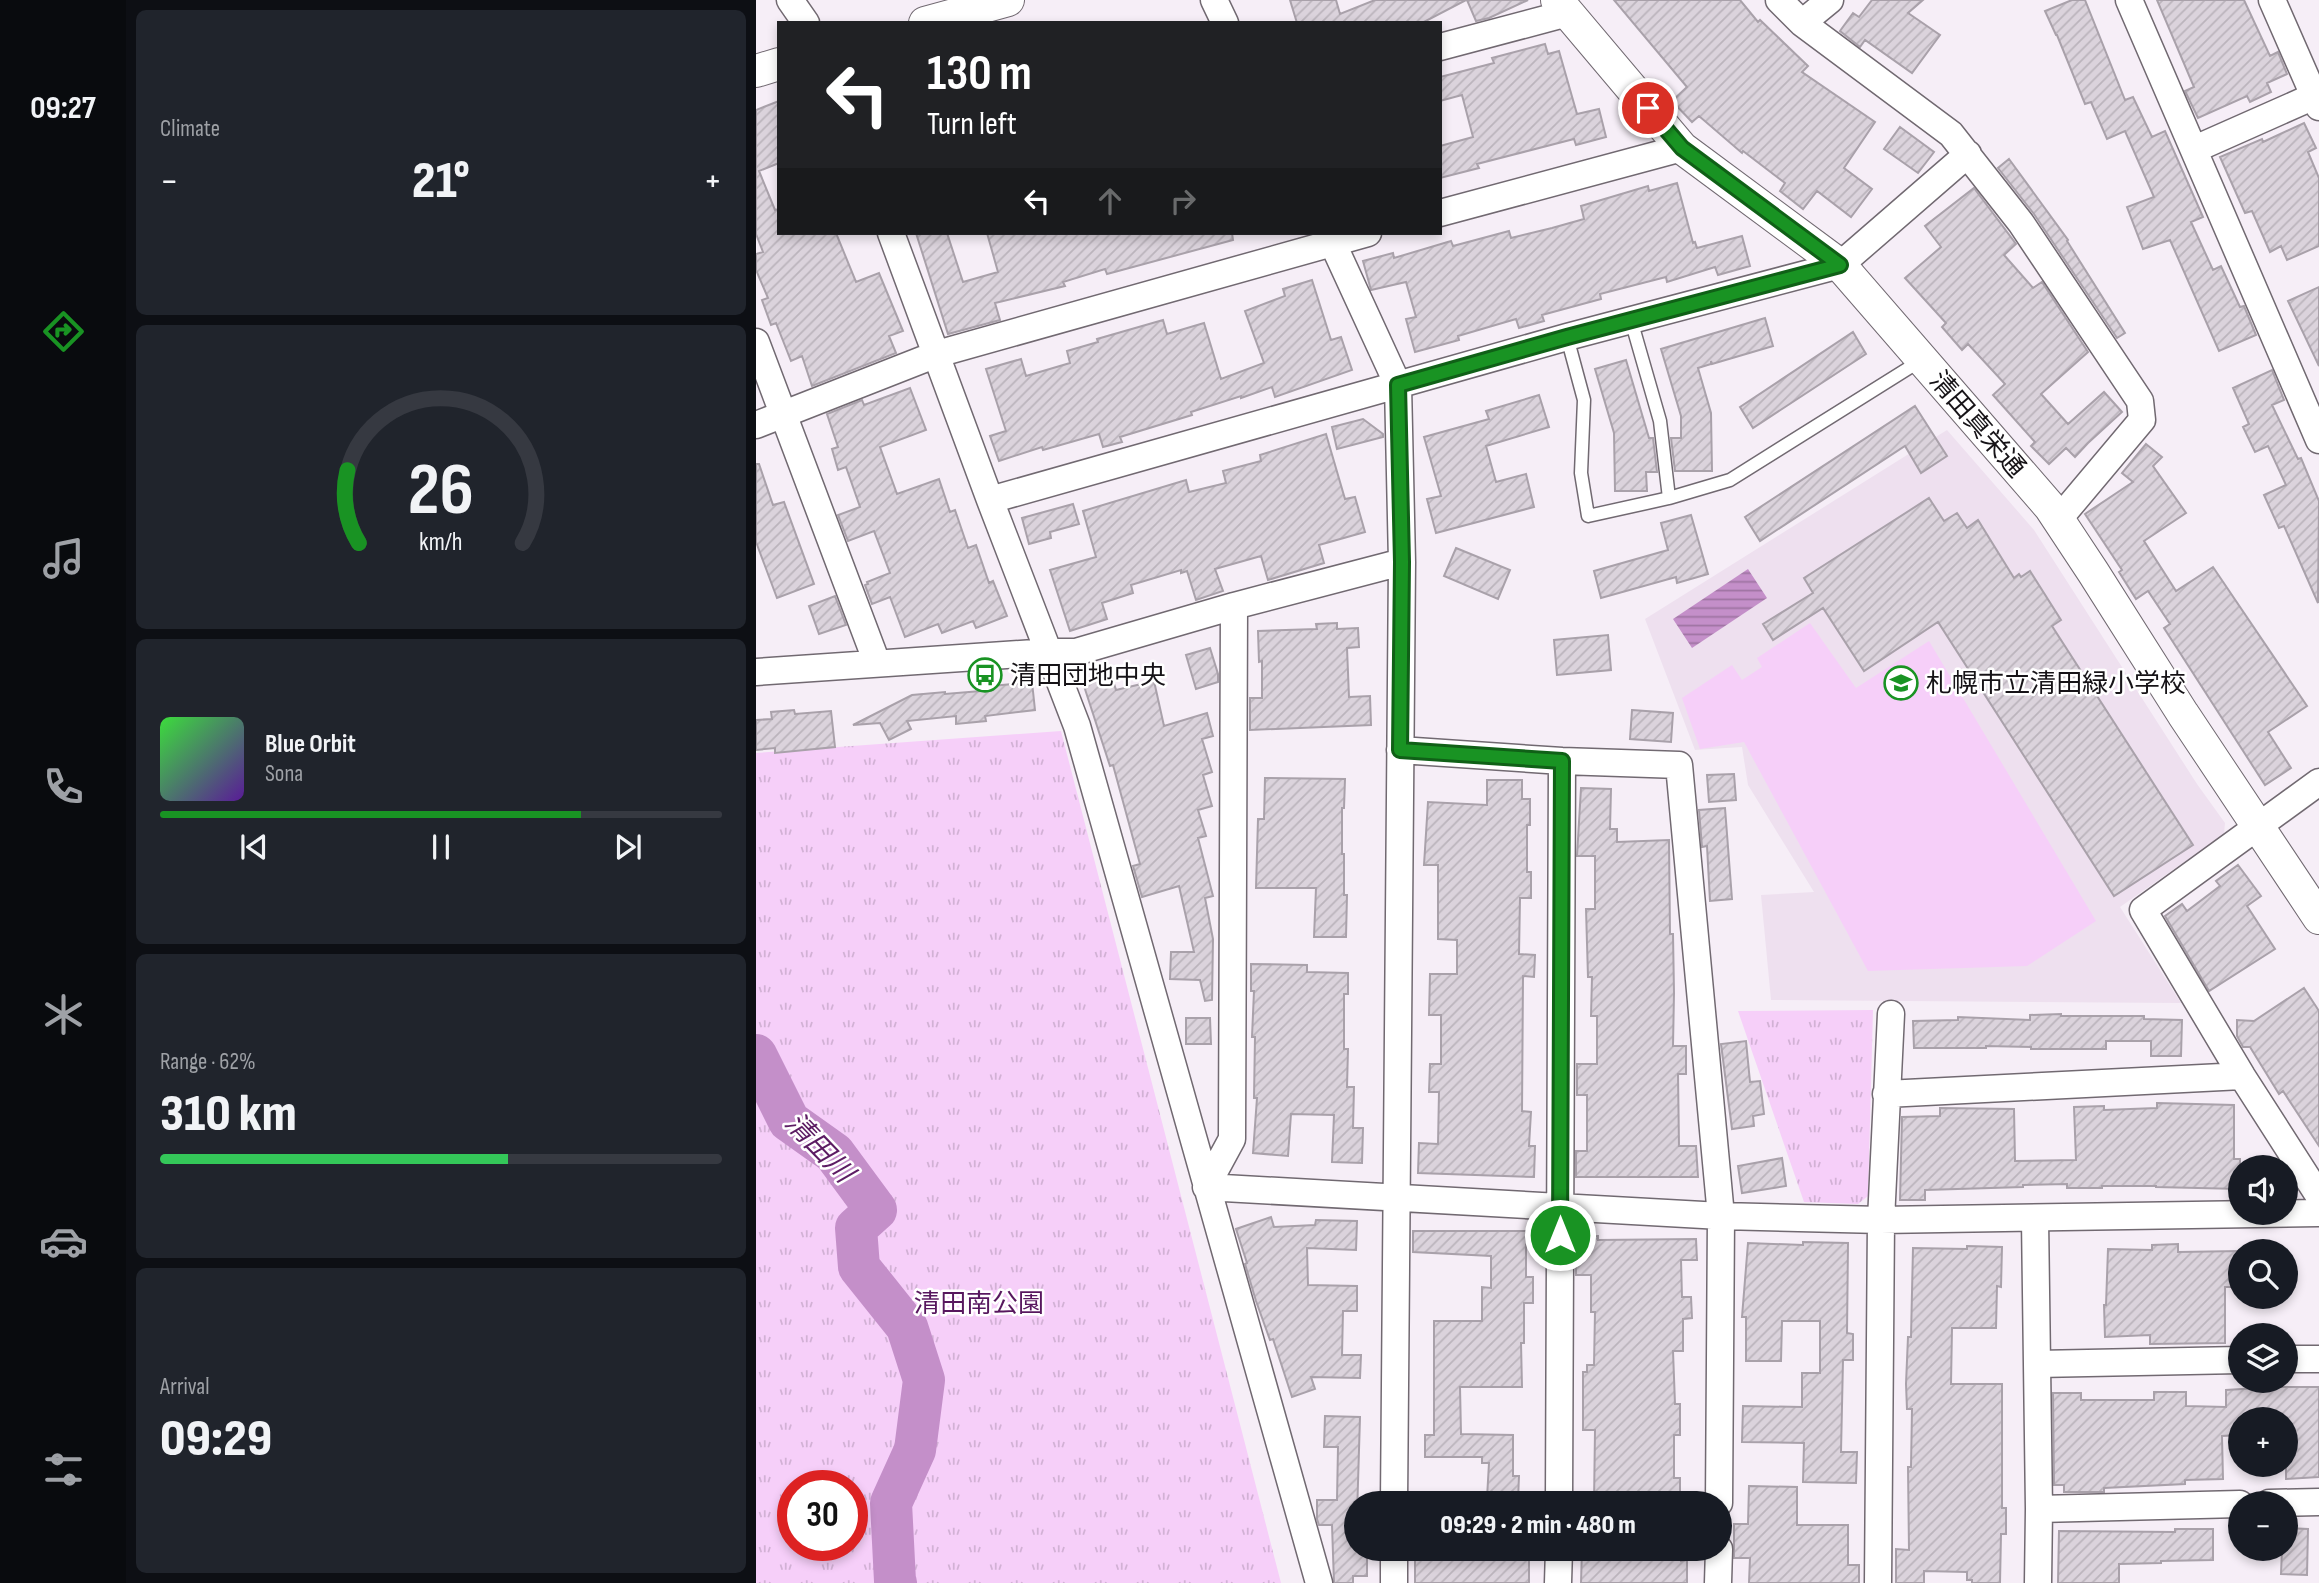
<!DOCTYPE html>
<html lang="en">
<head>
<meta charset="utf-8">
<style>
  body { margin:0; font-family:"Sofia Sans Condensed","Noto Sans JP",sans-serif; background:#20242c; color:#f1f3f6; height:100vh; display:flex; flex-direction:column; font-size:26px; white-space:nowrap }
  * { box-sizing:border-box; margin:0 }
  p { font-size:23px; color:#9ea1a6 }
  .icon { flex:none; width:38px; height:38px; fill:none; stroke:currentColor; stroke-width:2; stroke-linecap:round; stroke-linejoin:round }
  .map { position:relative; flex:1; overflow:hidden }
  .panel { display:flex; flex-direction:column; gap:10px; padding:10px; background:#0d0f14; width:630px }
  .panel>* { flex:none }
  .hud { position:absolute; left:21px; top:21px; width:665px; height:214px; border-radius:0px; box-shadow:0 4px 10px #0003; background:#202124; color:#fff; overflow:hidden }
  .fabs { position:absolute; left:1472px; top:1155px; display:grid; gap:14px }
  .fabs a { display:grid; place-items:center; width:70px; height:70px; border-radius:50%; background:#171b24; box-shadow:0 4px 10px #0003; font-size:35px }
  .speed { position:absolute; left:21px; top:1470px; display:flex; gap:14px; font-size:35px; font-weight:700; text-align:center }
  .speed>* { display:grid; place-content:center; width:91px; height:91px; border-radius:50%; background:#171b24; box-shadow:0 4px 10px #0003; line-height:1 }
  .speed .limit { border:10px solid #d22; background:#fff; color:#111 }
  .pin { position:absolute; display:grid; place-items:center; width:60px; height:60px; color:#fff; margin:-30px; border:4px solid #fff; border-radius:50%; box-shadow:0 2px 7px #0007 }
  .me { position:absolute; width:77px; margin:-38px; rotate:0deg; stroke-linejoin:round; filter:drop-shadow(0 0 5px #0008) }
  .turn { display:flex; align-items:center; gap:24px; height:147px; padding:0 35px; font-size:32px }
  .turn .icon { width:91px; height:91px; stroke-width:2.5 }
  .turn b { display:block; font-size:49px; line-height:60px }
  .lanes { display:flex; align-items:center; height:66px; padding:0 35px; background:#0003; justify-content:center; gap:35px; direction:ltr }
  .lanes .off { opacity:.35 }
  .big { font-size:52px; font-weight:800; line-height:1.1 }
  .panel .card { flex:1; display:flex; flex-direction:column; justify-content:center; gap:10px; min-width:0; padding:0 24px; border-radius:10px; background:#20242c }
  .panel .dial { align-items:center; gap:0 }
  .dial svg { height:182px; overflow:visible; fill:none; stroke:#363941; stroke-width:7; stroke-linecap:round; text-anchor:middle }
  .dial text { fill:#f1f3f6; stroke:none }
  .song { display:flex; align-items:center; gap:21px }
  .cover { width:84px; height:84px; border-radius:10px; background:linear-gradient(135deg,hsl(120 70% 55%),hsl(270 70% 35%)) }
  .played { height:7px; border-radius:4px; background:linear-gradient(90deg,#199323 75%,#363941 75%) }
  .keys { display:flex; justify-content:space-around; direction:ltr }
  .heat { display:flex; justify-content:space-between; align-items:center; font-size:38px; direction:ltr }
  .charge { height:10px; border-radius:5px; background:linear-gradient(90deg,#34c759 62%,#363941 0) }
  .trip { position:absolute; left:588px; top:1491px; width:388px; height:70px; border-radius:35px; background:#171b24; box-shadow:0 4px 10px #0003; font-weight:800; line-height:70px; text-align:center }
  main { display:flex; flex:1; min-height:0 }
  .menu { display:flex; flex-direction:column; width:126px; justify-content:space-around; align-items:center; background:#090b0e; color:#9ea1a6 }
  .menu .icon { width:49px; height:49px }
  .menu .on { color:#199323 }
  .menu b { font-size:32px; color:#f1f3f6 }
  .map>svg:first-child { display:block }
</style>
</head>
<body>
<main>
<nav class="menu">
<b>09:27</b>
<svg class="icon on" aria-label="directions" viewBox="0 0 24 24"><path d="M12 3l9 9-9 9-9-9zM9 14v-3h6M13 9l2 2-2 2"/></svg>
<svg class="icon" aria-label="music" viewBox="0 0 24 24"><path d="M9 18V5l10-2v13"/><circle cx="6" cy="18" r="3"/><circle cx="16" cy="16" r="3"/></svg>
<svg class="icon" aria-label="phone" viewBox="0 0 24 24"><path d="M5 4h4l2 5-3 2q2 4 5 5l2-3 5 2v4C11 20 4 13 5 4z"/></svg>
<svg class="icon" aria-label="climate" viewBox="0 0 24 24"><path d="M12 3v18M4 7l16 10M4 17L20 7"/></svg>
<svg class="icon" aria-label="car" viewBox="0 0 24 24"><path d="M5 17H2v-5l4-1 3-4h7l3 4 3 1v5h-3M9 17h6M6 11h13"/><circle cx="7" cy="17" r="2"/><circle cx="17" cy="17" r="2"/></svg>
<svg class="icon" aria-label="filters" viewBox="0 0 24 24"><path d="M4 7h16M4 17h16"/><circle cx="9" cy="7" r="2"/><circle cx="15" cy="17" r="2"/></svg>
</nav>
<section class="panel">
<div class="card"><p>Climate</p>
<div class="heat"><a>−</a><b class="big">21°</b><a>+</a></div>
</div>
<div class="card dial"><svg viewBox="0 0 100 80">
<path d="M14 69A42 42 0 1 1 86 69"/>
<path d="M14 69A42 42 0 0 1 9 37" stroke="#199323"/>
<text x="50" y="56" font-size="32" font-weight="700">26</text>
<text x="50" y="72" font-size="11">km/h</text>
</svg></div>
<div class="card">
<div class="song"><i class="cover"></i><div><b>Blue Orbit</b><p>Sona</p></div></div>
<div class="played"></div>
<div class="keys"><svg class="icon" aria-label="previous" viewBox="0 0 24 24"><path d="M18 5L8 12l10 7zM5 5v14"/></svg><svg class="icon" aria-label="pause" viewBox="0 0 24 24"><path d="M8 5v14M16 5v14"/></svg><svg class="icon" aria-label="next" viewBox="0 0 24 24"><path d="M6 5l10 7-10 7zM19 5v14"/></svg></div>
</div>
<div class="card"><p>Range · 62%</p><b class="big">310 km</b><div class="charge"></div></div>
<div class="card"><p>Arrival</p><b class="big">09:29</b></div>
</section>
<div class="map">
<svg width="1563" height="1583" viewBox="0 0 1563 1583">
  <defs>
    <pattern id="park-tufts" width="24" height="20" patternUnits="userSpaceOnUse" patternTransform="scale(1.75)"><rect width="24" height="20" fill="#f6cff9"/><path d="M3 7l-1-3M5 7V3M7 7l1-3M15 17l-1-3M17 17v-4M19 17l1-3" fill="none" stroke="#d2b1d5"/></pattern>
    <pattern id="water-rules" width="6" height="5" patternUnits="userSpaceOnUse" patternTransform="scale(1.75)"><rect width="6" height="5" fill="#c48fc9"/><path d="M0 2.5h6" fill="none" stroke="#9e74a2"/></pattern>
    <pattern id="building-hatch" width="6" height="6" patternUnits="userSpaceOnUse" patternTransform="scale(1.75)"><rect width="6" height="6" fill="#dbd3dc"/><path d="M-1 1l2-2M0 6l6-6M5 7l2-2" fill="none" stroke="#bbb4bc"/></pattern>
  </defs>
  <rect width="100%" height="100%" fill="#f6eef7"/>
  <path fill="#eee0ef" d="M1191 430 1278 530 1441 784 1469 823 1468 834 1364 907 1425 1003 1015 1000 1005 895 1058 892 992 785 986 747 939 750 889 619Z"/>
  <path fill="#f6cff9" d="M1054 623 1100 688 1173 641 1340 921 1271 966 1112 971 988 742 944 749 926 698 976 665 986 680 1006 667 1001 658Z"/>
  <path fill="url(#park-tufts)" fill-rule="evenodd" d="M305 731 525 1583H0V753ZM37 1486H96V1545H37Z
    M1117 1010 1112 1196 1102 1204 1048 1202 982 1011Z"/>
  <path fill="url(#water-rules)" d="M992 569 1011 598 936 648 917 619Z
    M0 1047 11 1053 17 1071 33 1094V1121L21 1115 13 1095 0 1081Z"/>
  <g fill="none" stroke-linecap="round" stroke-linejoin="round">
    <path stroke="#c48fc9" stroke-width="42" d="M0 1055 33 1121 78 1153 120 1210 100 1228 103 1267 151 1327 168 1380 159 1450 135 1503 139 1581 140 1583"/>
  </g>
  <path fill="url(#building-hatch)" stroke="#a9a1aa" stroke-width="2" d="M534 0H580L584 14 619 0H710L666 23H541Z
    M711 0H772L733 18 720 21Z
    M858 0H984L1002 22 1004 20 1052 66 1046 72 1119 122 1088 168 1116 189 1095 217 1061 191 1047 209 1024 191 1029 183 987 151 986 153 943 116 936 122 916 101 931 87Z
    M1116 0H1167L1152 13 1184 35 1156 73 1109 40 1104 47 1084 31 1097 13 1103 17Z
    M1316 0H1329L1369 100 1377 97 1396 137 1409 131 1447 217 1435 222 1457 270 1465 266 1484 307 1488 306 1500 335 1463 351 1414 240 1387 249 1371 207 1398 197 1369 131 1351 139 1335 102 1329 104 1301 35H1300L1289 11Z
    M1401 0H1488L1514 56 1522 52 1531 74 1511 83 1515 92 1494 102 1491 96 1442 118 1429 91 1438 87Z
    M789 44 792 54 803 51 821 114 843 109 850 137 820 145 818 139 721 164 723 168 684 178V146L717 137 706 95 684 101V77L738 63 736 58Z
    M23 101V163L3 171 19 210 23 209V233H80L100 282 123 273 147 331 133 336 140 353 56 386 46 356 35 361 20 323 15 325 6 300 12 298 0 270V254L7 252 0 234V110Z
    M1548 123 1560 148 1552 152 1563 178V246L1531 260 1525 246 1514 252 1496 211 1489 213 1464 157 1506 139 1507 142Z
    M1144 127 1178 152 1162 173 1128 149Z
    M1253 159 1312 240 1311 241 1369 333 1361 338 1278 214 1242 168Z
    M921 183 937 243 939 242 941 248 986 236 994 266 962 275 959 267 911 282 910 277 844 294 845 299 786 315 788 321 763 328 760 319 702 336 703 340 659 352 650 319 660 317 650 282 615 290 607 261 637 253 638 258 695 241 697 246 753 231 755 238 796 228 828 219 825 206 892 186 893 191Z
    M1218 188 1260 244 1248 255 1277 288 1286 282 1332 352 1285 394 1312 424 1348 392 1366 412 1332 443 1319 457 1310 448 1293 464 1275 446 1279 442 1237 395 1249 384 1212 344 1206 350 1186 327 1190 323 1149 278 1185 247 1169 226Z
    M160 233H191L207 282 242 272 231 233H476L477 240 351 274 349 269 307 282 309 286 239 303 244 320 192 334Z
    M556 280 575 340 585 337 596 370 519 397 516 387 485 398V396L435 412 436 415 364 437 366 442 347 447 343 434 287 450 286 447 243 461 234 436 250 431 230 369 265 359 270 376 314 363 311 351 342 342 341 339 407 320 411 334 448 323 465 379 508 363 489 311 529 296 527 289Z
    M1563 287V366L1532 301Z
    M1009 318 1017 346 956 364 955 361V364L942 368 955 413 956 471H919L915 438H925V416L905 349Z
    M1097 332 1110 354 997 428 984 407Z
    M870 360 893 438H897L901 472H890L891 491H859L858 433 839 369Z
    M1516 370 1528 400 1516 405 1542 459 1545 458 1563 501 1562 603 1528 526 1523 528 1508 495 1530 485 1512 446 1499 452 1487 427 1493 424 1477 388Z
    M154 388 170 430 124 447 141 494 183 479 194 512 199 510 212 548 220 545 233 583 237 581 251 616 220 628 217 621 186 633 182 624 149 637 134 597 116 604 109 585 112 584 111 582 134 573 118 531 92 541 82 515 104 507 90 467 82 470 76 449 82 447 71 414 106 400 108 405Z
    M783 395 793 427 730 446 740 482 770 474 778 507 680 533 671 499 685 496 668 437 733 419 730 411Z
    M1159 406 1191 456 1165 473 1149 446 1004 541 989 517Z
    M607 419 627 434V437L581 449 576 427Z
    M570 434 589 499 599 497 609 532 563 545 568 563 512 580 505 556 459 569 467 591 440 600 431 571 425 573V570L375 585 377 593 346 603 351 619 314 631 294 570 340 557 327 511 430 480 433 492 470 483 467 471 505 461 504 455Z
    M1390 444 1406 457 1397 466 1430 513 1388 541 1420 591 1457 567 1551 706 1512 732 1535 768 1509 785 1408 628 1414 624 1392 591 1380 599 1363 572 1366 570 1329 514 1377 482 1366 473Z
    M0 464H3L17 505 28 502 58 584 21 598 0 542Z
    M1173 498 1188 521 1201 513 1211 528 1222 520 1258 578 1263 574 1265 577 1274 571 1305 620 1296 626 1437 845 1358 896 1182 622 1108 671 1067 608 1017 640 1007 624 1057 593 1048 578Z
    M317 504 323 524 294 532 295 538 273 544 266 518Z
    M935 515 952 574 921 583 920 577 845 598 838 571 912 550 905 523Z
    M700 548 754 570 742 599 688 576Z
    M79 596 90 625 63 634 53 606Z
    M581 623V629L602 628 603 647 591 648 593 697 614 696 615 725 494 730V698H506V661L503 662 502 631 561 629 560 624Z
    M852 635 855 670 801 675 798 640Z
    M454 648 462 674V682L440 689 430 655Z
    M355 674 360 690 398 681 408 726 451 713 457 736 446 739 456 772 447 775 456 806 442 810 450 836 442 838 457 896 449 898 457 939 456 1000 449 1001 444 980 414 979 415 952H438L423 886 386 897 377 866 384 864 357 765 354 766 327 683Z
    M276 682 279 710 229 716 230 721 200 724V716L151 721 155 729 133 740 124 723 97 725 156 695 189 692V694L237 690 236 686Z
    M38 710 39 714 75 711 79 747 19 753V748L0 750V720L16 719 15 712Z
    M876 710 917 713 915 742 874 739Z
    M978 774 980 800 953 802 951 775Z
    M509 778 589 779 588 808H586V854H588V895H591L590 937H558L560 888H500L502 819H508Z
    M731 780H766V799H774V825H771V872H775V898H764L763 954 779 955 778 977 767 976 766 1111 775 1112 773 1146H779L778 1177 662 1173 663 1143 682 1144 683 1092H673L674 1064H685V1015H673L674 974H701V940L682 939V865H668L672 802 731 805Z
    M825 788 855 789 854 829H861V842L913 840 914 934H917L918 993 917 1046H930V1074H922L923 1146H940L942 1177H820V1151H831V1095H821V1064H841V1016H835L836 977H832L830 909H839V856H821Z
    M969 808 976 899 954 901 951 846 946 847 943 810Z
    M1482 865 1505 896 1491 906 1519 949 1453 991 1409 916 1426 904 1431 911 1464 886 1460 881Z
    M495 964 551 965V972L592 973V994H588V1049H592L591 1087H598L597 1128H607L606 1163 576 1162 578 1115 535 1114 532 1156 497 1153 501 1098H498L499 1037H496L498 991H495Z
    M1548 988 1563 1011V1146L1527 1091 1523 1094 1494 1047H1487L1481 1036V1020L1498 1021Z
    M1305 1014V1016H1388V1019L1426 1020 1425 1056H1395V1041H1350V1049H1275V1047L1230 1046V1048H1158L1157 1021 1202 1020V1017L1274 1020V1015Z
    M430 1018H454L455 1044H430Z
    M990 1041 994 1082 1004 1081 1008 1114 997 1116 998 1126 976 1129 965 1044Z
    M1401 1103 1478 1105V1159H1484V1189L1400 1187V1186H1346V1188H1311V1184L1267 1185V1187L1169 1190V1200H1144L1146 1117 1184 1116V1108L1258 1109 1259 1161 1320 1160 1318 1107 1348 1106V1110L1401 1108Z
    M1026 1158 1030 1186 986 1193 982 1166Z
    M515 1217 518 1227 559 1225 560 1220 601 1221 600 1250 551 1248 552 1285 601 1286V1311H587L586 1355H605L604 1378 555 1377 559 1389 536 1397 517 1339 514 1340 500 1301 489 1264 491 1263 480 1229Z
    M657 1231H770V1277H777V1303H768V1343H765L766 1387H704L705 1434 757 1435V1476H763L762 1500 731 1498 733 1463H726V1457H669V1435H678V1321H726V1287L735 1288V1256L657 1252Z
    M820 1236H842V1240L940 1239 941 1260H925L926 1297H935L936 1318 927 1319V1351H917L919 1404H924V1435H918V1478H924V1503H838L839 1430H827V1372H831V1365H838L839 1312H835V1275H820Z
    M1047 1242 1092 1243 1091 1333 1097 1334V1360H1087L1085 1452H1101L1100 1483 1047 1482 1048 1443 986 1442 987 1406 1046 1407V1373H1064V1321H1026L1025 1361H990V1317H986L992 1243 1047 1245Z
    M1422 1244V1252L1484 1251V1287H1469V1343L1394 1344V1335L1349 1337 1348 1305H1350L1352 1249 1396 1250V1245Z
    M1211 1246 1246 1247 1245 1287 1241 1286 1240 1328H1196L1195 1384H1246V1508H1250V1534H1245L1244 1583H1216V1580H1211V1572L1168 1571V1583H1140V1549L1153 1550 1152 1467H1155L1156 1409H1151L1150 1384 1152 1337H1155L1157 1248 1211 1249Z
    M1519 1387H1563V1477L1530 1479V1419H1484V1435L1466 1436 1467 1479 1429 1480V1484L1348 1488V1492H1308V1485H1298L1297 1393H1325V1400H1398V1392H1430V1406L1470 1407V1390Z
    M569 1416 604 1417 600 1549H611V1576H597V1583H578L576 1525H563L561 1519V1500H581L582 1447H568Z
    M993 1486 1041 1487V1525H1092V1565H1103V1583H993L994 1558H978V1524H992Z
    M1530 1528 1552 1529 1551 1575 1525 1574 1526 1549H1530Z
    M1419 1529H1457V1560L1405 1561V1563L1363 1564V1583H1302L1303 1531 1419 1532Z
    M826 1549H925V1561L931 1560V1583H825Z
    M659 1550 773 1554V1583H659Z"/>
  <g fill="none" stroke-linecap="round" stroke-linejoin="round">
    <defs>
      <path id="service" d="M875 320 904 421 913 498
        M811 337 828 400 825 473 832 516 913 498 974 480 1164 361"/>
      <path id="minor" d="M34 0 50 23
        M458 0 469 23
        M1023 0 1046 23 1195 134 1265 223 1384 401 1386 420 1302 520
        M1373 0 1563 440
        M1516 0 1563 107
        M1046 23 1074 0
        M684 47 812 13
        M1439 149 1563 94
        M684 213 926 148
        M135 233 234 500 321 726 563 1583
        M572 233 642 385 646 562 638 1503
        M0 342 121 663
        M0 425 181 354 612 233
        M234 500 811 337 1084 265 1212 154
        M478 606 476 1139 450 1187 965 1216 1125 1220 1563 1213
        M0 672 293 652H320L478 606 646 562
        M644 750 806 761 923 765 965 1216 963 1503
        M1563 782 1387 910 1486 1076 1563 1196
        M1130 1094 1486 1076
        M1279 1219 1283 1509 1282 1583
        M1530 1359H1563
        M1281 1364 1484 1360
        M803 1503 806 761
        M1513 1503 1563 1502
        M1283 1509 1484 1504
        M638 1583V1549
        M802 1583 803 1549
        M962 1583 963 1549
        M1122 1583 1125 1220 1135 1014"/>
      <path id="tertiary" d="M801 0 926 148 1084 265 1294 507 1337 572 1427 714 1563 918
        M169 23 252 0
        M0 71 23 64"/>
    </defs>
    <use href="#service" stroke="#716971" stroke-width="15"/>
    <use href="#minor" stroke="#716971" stroke-width="29"/>
    <use href="#tertiary" stroke="#716971" stroke-width="34"/>
    <use href="#service" stroke="#fff" stroke-width="12"/>
    <use href="#minor" stroke="#fff" stroke-width="26"/>
    <use href="#tertiary" stroke="#fff" stroke-width="32"/>
  </g>
  <g fill="none" stroke-linecap="round" stroke-linejoin="round">
    <defs>
      <path id="route" d="M804 1235 806 761 644 750 646 562 642 385 811 337 1084 265 926 148 892 108"/>
    </defs>
    <use href="#route" stroke="#106017" stroke-width="18"/>
    <use href="#route" stroke="#199323" stroke-width="12"/>
  </g>
  <defs>
    <symbol id="bus-ring" viewBox="-11 -11 22 22"><circle r="9.5" fill="#fff" stroke="#199323" stroke-width="1.5"/><path d="M-5-6H5V4H4V6H2V4H-2V6H-4V4H-5ZM-3.5-4V0h7V-4ZM-3.5 1.2v1.5H-2V1.2ZM2 1.2v1.5H3.5V1.2Z" fill="#199323"/></symbol>
    <symbol id="school-ring" viewBox="-11 -11 22 22"><circle r="9.5" fill="#fff" stroke="#199323" stroke-width="1.5"/><path d="M0-5L7-2L0 1L-7-2ZM-4 1L0 2.5L4 1V4Q0 6-4 4Z" fill="#199323"/></symbol>
  </defs>
  <g fill-rule="evenodd">
    <use href="#bus-ring" x="210" y="656" width="38" height="38"/>
    <use href="#school-ring" x="1126" y="664" width="38" height="38"/>
  </g>
  <g text-anchor="middle" stroke-width="5" stroke-linejoin="round" paint-order="stroke">
    <g font-size="26" fill="#161317" stroke="#fff">
      <text transform="translate(1222 424) rotate(49)" y="9">清田真栄通</text>
    </g>
    <g font-size="26" fill="#161317" stroke="#fff" text-anchor="start">
      <text x="254" y="684">清田団地中央</text>
      <text x="1170" y="692">札幌市立清田緑小学校</text>
    </g>
    <g font-size="26" fill="#57175e" stroke="#fff">
      <text x="223" y="1312">清田南公園</text>
    </g>
    <g font-size="28" font-style="italic" fill="#5c1c63" stroke="#fff">
      <text transform="translate(64 1147) rotate(46)" y="10">清田川</text>
    </g>
  </g>
</svg>
<div class="fabs">
<a><svg class="icon" aria-label="sound" viewBox="0 0 24 24"><path d="M4 9h4l5-4v14l-5-4H4zM17 9q2 3 0 6"/></svg></a>
<a><svg class="icon" aria-label="search" viewBox="0 0 24 24"><circle cx="10" cy="10" r="6"/><path d="M15 15l6 6"/></svg></a>
<a><svg class="icon" aria-label="layers" viewBox="0 0 24 24"><path d="M12 4l9 5-9 5-9-5zM3 14l9 5 9-5"/></svg></a>
<a>+</a>
<a>−</a>
</div>
<div class="speed"><div class="limit">30</div></div>
<div class="pin" style="left:892px;top:108px;background:#d93025"><svg class="icon" aria-label="arrive" viewBox="0 0 24 24"><path d="M6 21V4h12l-3 4 3 4H6"/></svg></div>
<svg class="me" style="left:804px;top:1235px" viewBox="-20 -20 40 40"><circle r="17" fill="#199323" stroke="#fff" stroke-width="3"/><path d="M0-11L8 9 0 5-8 9z" fill="#fff"/></svg>
<div class="trip">09:29 · 2 min · 480 m</div>
<div class="hud">
<div class="turn"><svg class="icon" aria-label="left" viewBox="0 0 24 24"><path d="M17 20v-9H6M10 6l-5 5 5 5"/></svg><div><b>130 m</b>Turn left</div></div>
<div class="lanes"><svg class="icon" aria-label="left" viewBox="0 0 24 24"><path d="M17 20v-9H6M10 6l-5 5 5 5"/></svg><svg class="icon off" aria-label="ahead" viewBox="0 0 24 24"><path d="M12 20V5M6 11l6-6 6 6"/></svg><svg class="icon off" aria-label="right" viewBox="0 0 24 24"><path d="M7 20v-9h11M14 6l5 5-5 5"/></svg></div>
</div>
</div>
</main>
</body>
</html>
